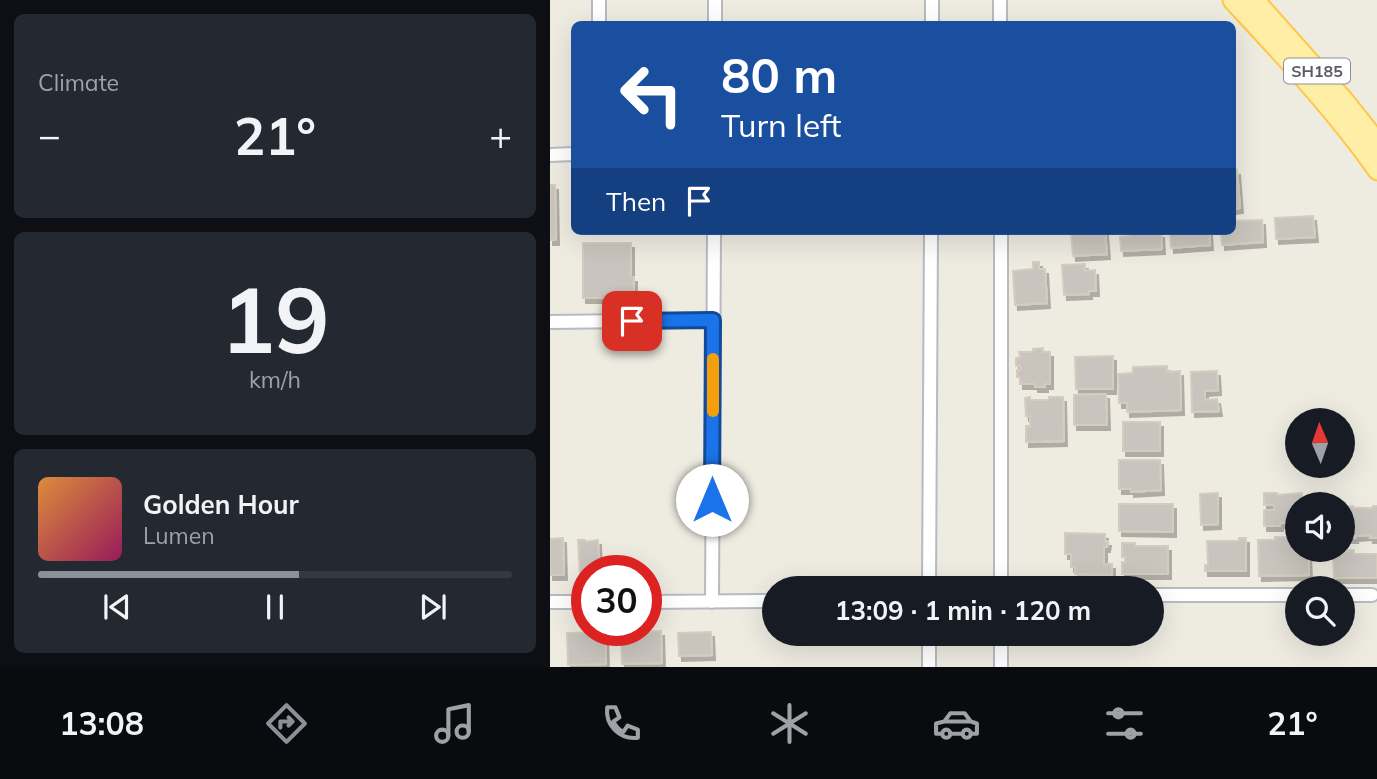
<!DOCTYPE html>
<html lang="en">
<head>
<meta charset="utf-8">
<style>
  body { margin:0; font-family:Mulish,sans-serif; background:#242831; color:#f1f3f6; height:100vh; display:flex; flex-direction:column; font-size:26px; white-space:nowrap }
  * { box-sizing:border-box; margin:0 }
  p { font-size:23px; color:#9ea1a6 }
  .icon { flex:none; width:38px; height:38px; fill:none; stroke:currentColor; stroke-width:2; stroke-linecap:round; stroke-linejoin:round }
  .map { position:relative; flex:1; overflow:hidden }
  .side { display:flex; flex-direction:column; gap:14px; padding:14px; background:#0d0f14; width:550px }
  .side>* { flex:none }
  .banner { position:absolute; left:21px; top:21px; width:665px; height:214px; border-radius:10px; box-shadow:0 7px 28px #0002; background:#1a4fa0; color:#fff; overflow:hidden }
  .needle { width:46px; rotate:358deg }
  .fabs { position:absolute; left:735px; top:408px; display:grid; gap:14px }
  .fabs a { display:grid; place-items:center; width:70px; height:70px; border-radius:50%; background:#171b24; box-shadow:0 7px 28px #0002; font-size:35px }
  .speed { position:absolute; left:21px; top:555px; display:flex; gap:14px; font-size:35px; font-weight:700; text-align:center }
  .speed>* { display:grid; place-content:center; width:91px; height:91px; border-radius:50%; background:#171b24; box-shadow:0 7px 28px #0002; line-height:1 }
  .speed .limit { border:10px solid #d22; background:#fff; color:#111 }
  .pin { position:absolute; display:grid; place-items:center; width:60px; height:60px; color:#fff; margin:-30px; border-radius:14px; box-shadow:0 4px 10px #0006 }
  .me { position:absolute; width:77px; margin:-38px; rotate:0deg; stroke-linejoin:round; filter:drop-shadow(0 0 5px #0008) }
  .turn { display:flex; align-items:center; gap:24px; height:147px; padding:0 35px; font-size:32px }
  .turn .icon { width:91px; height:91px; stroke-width:2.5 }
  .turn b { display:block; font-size:49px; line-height:60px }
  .then { display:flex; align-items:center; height:66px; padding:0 35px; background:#0003; gap:14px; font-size:26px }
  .big { font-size:52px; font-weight:700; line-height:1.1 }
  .side .widget { flex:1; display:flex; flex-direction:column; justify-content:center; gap:10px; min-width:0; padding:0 24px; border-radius:10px; background:#242831 }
  .side .dial { align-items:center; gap:0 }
  .dial b { font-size:91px; line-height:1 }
  .song { display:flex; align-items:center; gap:21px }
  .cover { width:84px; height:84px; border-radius:10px; background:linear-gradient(135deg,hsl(30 70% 55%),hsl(330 70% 35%)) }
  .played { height:7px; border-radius:4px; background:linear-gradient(90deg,#8c9099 55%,#363941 55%) }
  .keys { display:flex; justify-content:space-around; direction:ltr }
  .heat { display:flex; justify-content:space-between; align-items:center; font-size:38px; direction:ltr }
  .trip { position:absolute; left:212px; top:576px; width:402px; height:70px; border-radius:35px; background:#171b24; box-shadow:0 7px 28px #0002; font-weight:700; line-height:70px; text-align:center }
  .tab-bar { display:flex; height:112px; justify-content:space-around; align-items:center; background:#090b0e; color:#9ea1a6 }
  .tab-bar .icon { width:49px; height:49px }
  .tab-bar .selected { color:#8c9099 }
  .tab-bar b { font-size:32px; color:#f1f3f6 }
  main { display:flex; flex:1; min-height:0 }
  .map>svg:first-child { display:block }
</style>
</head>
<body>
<main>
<section class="side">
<div class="widget"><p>Climate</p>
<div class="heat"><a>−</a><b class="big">21°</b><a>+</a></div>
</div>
<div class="widget dial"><b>19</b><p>km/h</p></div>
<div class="widget">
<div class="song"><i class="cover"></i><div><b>Golden Hour</b><p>Lumen</p></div></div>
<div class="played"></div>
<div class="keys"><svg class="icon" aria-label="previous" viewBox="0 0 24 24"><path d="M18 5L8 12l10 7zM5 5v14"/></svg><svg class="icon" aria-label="pause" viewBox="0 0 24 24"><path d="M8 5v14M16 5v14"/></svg><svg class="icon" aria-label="next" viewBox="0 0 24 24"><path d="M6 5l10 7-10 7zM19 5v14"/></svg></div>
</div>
</section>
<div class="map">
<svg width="828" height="667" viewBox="0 0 828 667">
  <defs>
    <filter id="shadow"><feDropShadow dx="3" dy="5" stdDeviation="0" flood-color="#0004"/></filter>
  </defs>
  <rect width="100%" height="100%" fill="#eeebe1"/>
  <path fill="#c9c5be" stroke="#d4cdbf" stroke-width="2" filter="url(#shadow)" d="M687 170 690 208 682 209V171Z
    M0 185H5L6 240H0Z
    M763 216 765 237 726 239 725 218Z
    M712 220 713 242 672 245 671 231H682V221Z
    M521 231H555L557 254 523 256Z
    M579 231H601V234L611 233 612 249 571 251 570 237 580 236Z
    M620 231H659L660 245 621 248Z
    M33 243H81V277H84V298H33Z
    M483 262H489V269H495L497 303 465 305 463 271 483 269Z
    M535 264V271L545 270 546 291H539V294L514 295 512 265Z
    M493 348V352H500V384H495V387H485V384H470V377H467V370H470V365L466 366V358H470L469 352H483V349Z
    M563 356V389H526L525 357Z
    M617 366V372L630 371 631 410 577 412V403H569L568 374 583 373V367Z
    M667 371 668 390 655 391V400L667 399 669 411 642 412 641 372Z
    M556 394 557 425H524V395Z
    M480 397V400H499V397H513L514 441 476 442V426H480V416H476L475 398Z
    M573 422H610V451H573Z
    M569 460H610L611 490 581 492V489H569Z
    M668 493V524L651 525 650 494Z
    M714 493H727V495L752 493V504H747V526H742V523H730V526H714V510H724V505H714Z
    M569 504H623V532L569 531Z
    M803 506V508H823V506H828V538H820L821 535 804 536 805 538H793V507Z
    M515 533 555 534V541H558L557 547H554V564H562V575L525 574V567H521V554H515Z
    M725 537H742V540H747V550H758L759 575 709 576 708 540H725Z
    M13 538 14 575H0V539Z
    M689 538H696V571H655V565H658L657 541H689Z
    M28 540H35L36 542 48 540 49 570H37V577V574L30 575Z
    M572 543H585V546H618V574H572V562H575V557H572Z
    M798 550H804V554H827V578H784L783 553 798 552Z
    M111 631 112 663 72 664 71 632Z
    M55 632 56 664 18 665 17 633Z
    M161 632 162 655 129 656 128 633Z"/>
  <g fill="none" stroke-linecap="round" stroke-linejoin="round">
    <defs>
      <path id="street" d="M49 0V24
        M450 0V24
        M165 24V0
        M382 24V0
        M0 155 24 154
        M451 231V588
        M0 322 163 320
        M379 588 381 231
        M602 595H747
        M793 595H822
        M0 602H37
        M96 602 224 601
        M162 602 164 231
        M451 634V667
        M379 667V634"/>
      <path id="primary" d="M683 0C733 54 785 109 828 170
        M704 0 793 100 828 144"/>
    </defs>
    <use href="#street" stroke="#b7babf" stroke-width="16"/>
    <use href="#primary" stroke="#ffc749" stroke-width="23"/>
    <use href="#street" stroke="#fff" stroke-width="12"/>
    <use href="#primary" stroke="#ffeea5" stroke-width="19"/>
  </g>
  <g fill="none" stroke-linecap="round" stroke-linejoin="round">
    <defs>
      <path id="route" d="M82 321 163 320 162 500"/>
    </defs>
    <use href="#route" stroke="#114b97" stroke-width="18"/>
    <use href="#route" stroke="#1a73e8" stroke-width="12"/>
    <path stroke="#f59e0b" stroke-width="12" d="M163 411V359"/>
  </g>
  <g text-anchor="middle" stroke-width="7" stroke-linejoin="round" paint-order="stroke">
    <rect fill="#fff" stroke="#8c8e92" stroke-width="2" x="734" y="58.5" width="66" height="25" rx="5"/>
    <g font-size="16" font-weight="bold" fill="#5a5e64">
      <text x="767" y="77">SH185</text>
    </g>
  </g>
</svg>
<div class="fabs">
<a><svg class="needle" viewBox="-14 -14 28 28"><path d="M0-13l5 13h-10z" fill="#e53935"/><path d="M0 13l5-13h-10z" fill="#9ea1a6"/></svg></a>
<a><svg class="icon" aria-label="sound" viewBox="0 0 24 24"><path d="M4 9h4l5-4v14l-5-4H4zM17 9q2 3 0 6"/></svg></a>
<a><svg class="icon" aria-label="search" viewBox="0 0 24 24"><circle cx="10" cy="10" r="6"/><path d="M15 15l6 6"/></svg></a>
</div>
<div class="speed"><div class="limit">30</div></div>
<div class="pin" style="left:82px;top:321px;background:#d93025"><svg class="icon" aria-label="arrive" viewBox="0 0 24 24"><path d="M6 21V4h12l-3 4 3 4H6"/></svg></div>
<svg class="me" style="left:162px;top:500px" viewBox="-20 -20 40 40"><circle r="19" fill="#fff"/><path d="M0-13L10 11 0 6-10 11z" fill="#1a73e8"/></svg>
<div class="trip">13:09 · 1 min · 120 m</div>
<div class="banner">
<div class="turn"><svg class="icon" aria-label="left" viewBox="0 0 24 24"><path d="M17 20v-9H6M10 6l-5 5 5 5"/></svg><div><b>80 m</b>Turn left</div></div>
<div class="then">Then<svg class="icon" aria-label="arrive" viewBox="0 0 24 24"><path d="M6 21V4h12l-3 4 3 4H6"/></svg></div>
</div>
</div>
</main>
<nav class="tab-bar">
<b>13:08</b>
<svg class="icon selected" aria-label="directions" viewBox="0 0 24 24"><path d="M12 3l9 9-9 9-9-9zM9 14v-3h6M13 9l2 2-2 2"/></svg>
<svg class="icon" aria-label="music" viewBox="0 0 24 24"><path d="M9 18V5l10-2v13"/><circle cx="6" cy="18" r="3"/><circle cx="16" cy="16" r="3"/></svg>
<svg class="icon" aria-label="phone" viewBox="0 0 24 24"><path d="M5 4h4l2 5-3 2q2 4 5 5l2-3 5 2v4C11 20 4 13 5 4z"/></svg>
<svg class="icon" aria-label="climate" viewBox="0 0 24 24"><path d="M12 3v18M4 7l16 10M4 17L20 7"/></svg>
<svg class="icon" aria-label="car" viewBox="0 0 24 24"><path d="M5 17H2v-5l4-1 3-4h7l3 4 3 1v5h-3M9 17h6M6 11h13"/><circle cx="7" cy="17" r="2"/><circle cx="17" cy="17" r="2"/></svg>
<svg class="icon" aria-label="filters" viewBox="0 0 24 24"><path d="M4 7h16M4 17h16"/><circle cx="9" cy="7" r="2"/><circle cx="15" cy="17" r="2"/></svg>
<b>21°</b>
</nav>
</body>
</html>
